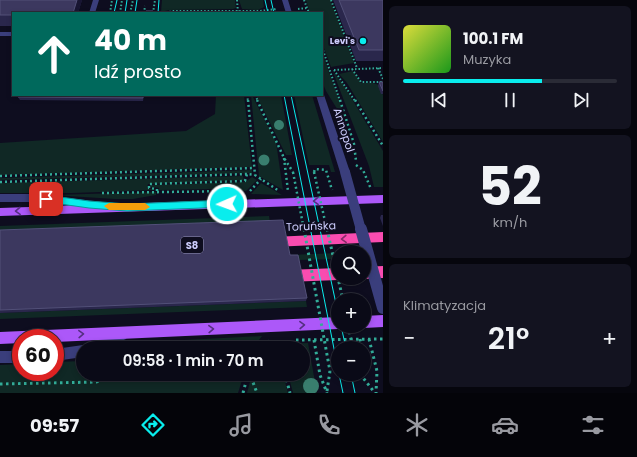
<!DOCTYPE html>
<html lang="pl">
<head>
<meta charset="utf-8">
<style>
  body { margin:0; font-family:Poppins,sans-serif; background:#131320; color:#f1f3f6; height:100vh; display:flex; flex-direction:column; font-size:15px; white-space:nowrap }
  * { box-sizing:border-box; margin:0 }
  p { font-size:13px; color:#999aa1 }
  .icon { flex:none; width:22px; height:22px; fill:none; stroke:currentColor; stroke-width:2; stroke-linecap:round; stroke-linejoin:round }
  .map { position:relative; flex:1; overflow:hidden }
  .drawer { display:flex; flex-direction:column; gap:6px; padding:6px; background:#06060d; width:254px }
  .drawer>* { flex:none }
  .hud { position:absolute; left:12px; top:12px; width:311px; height:84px; border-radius:0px; box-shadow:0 2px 6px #0003,0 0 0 1px #2a2b36; background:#00695c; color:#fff; overflow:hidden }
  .buttons { position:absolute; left:331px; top:245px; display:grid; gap:8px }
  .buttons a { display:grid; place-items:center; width:40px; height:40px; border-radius:50%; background:#0a0a17; box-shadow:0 2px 6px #0003,0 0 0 1px #2a2b36; font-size:20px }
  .speed { position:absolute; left:12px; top:329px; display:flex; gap:8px; font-size:20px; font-weight:700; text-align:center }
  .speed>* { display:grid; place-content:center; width:52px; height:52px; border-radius:50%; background:#0a0a17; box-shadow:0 2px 6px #0003,0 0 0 1px #2a2b36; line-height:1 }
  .speed .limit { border:6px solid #d22; background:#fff; color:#111 }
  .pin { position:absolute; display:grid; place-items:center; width:34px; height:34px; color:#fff; margin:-17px; border-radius:8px; box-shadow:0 2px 6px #0006 }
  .me { position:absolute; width:44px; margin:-22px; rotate:268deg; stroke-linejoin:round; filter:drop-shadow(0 0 3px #0008) }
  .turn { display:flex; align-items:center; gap:14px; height:84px; padding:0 16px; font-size:18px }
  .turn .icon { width:52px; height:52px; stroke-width:2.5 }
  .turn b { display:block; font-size:28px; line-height:34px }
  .big { font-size:30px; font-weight:600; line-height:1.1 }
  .drawer .card { flex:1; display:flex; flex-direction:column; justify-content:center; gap:6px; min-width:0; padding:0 14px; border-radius:6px; background:#131320 }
  .drawer .dial { align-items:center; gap:0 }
  .dial b { font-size:52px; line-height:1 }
  .song { display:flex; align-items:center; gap:12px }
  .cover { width:48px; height:48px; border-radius:6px; background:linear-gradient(135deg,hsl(60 70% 55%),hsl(120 70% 35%)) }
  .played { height:4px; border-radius:2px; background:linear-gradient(90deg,#09eded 65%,#2a2b36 65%) }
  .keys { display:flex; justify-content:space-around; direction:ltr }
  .heat { display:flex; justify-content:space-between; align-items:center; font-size:22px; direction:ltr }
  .trip { position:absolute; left:76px; top:341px; width:234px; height:40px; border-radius:20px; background:#0a0a17; box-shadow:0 2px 6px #0003,0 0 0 1px #2a2b36; font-weight:600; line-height:40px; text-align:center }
  .menu { display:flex; height:64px; justify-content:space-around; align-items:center; background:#040409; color:#999aa1 }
  .menu .icon { width:28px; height:28px }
  .menu .current { color:#09eded }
  .menu b { font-size:18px; color:#f1f3f6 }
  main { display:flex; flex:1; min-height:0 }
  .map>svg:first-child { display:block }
</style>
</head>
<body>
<main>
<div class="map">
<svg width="383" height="393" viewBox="0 0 383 393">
  <rect width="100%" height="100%" fill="#0e0d1f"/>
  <path fill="#102825" d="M162 0H235L236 8 233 9 169 10 161 12Z
    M239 0H263L264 7 258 10 242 9Z
    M306 0H330L354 63 331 67 322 43V13H310Z
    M322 52 342 109 341 112H339L326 91 322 82Z
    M353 71 361 83H373L379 85 383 95V142L347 83 339 74Z
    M333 72 343 84 383 151V187H374L369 166Z
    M216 95H244L252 167 0 175V143L186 131 215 114Z
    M251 95H252L276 142 283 190 259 176Z
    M256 95H281L292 155H286Z
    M294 95H312L335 172H331L329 165H309Z
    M252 170V173L0 180V178Z
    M243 176 244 180 148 184 147 188 155 190 72 193H0V183Z
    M252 177 257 180 246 191 214 189 159 190V188L151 187V185L245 182Z
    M261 183 282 195 251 194Z
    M156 192V195L133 199H115L52 195Z
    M269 216 270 223 0 233V226Z
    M338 253V259L297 260 289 255Z
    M306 301 307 307 0 319V313Z
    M262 336 253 348H116L120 344 127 343Z
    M308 343 317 393H293L288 374H303V348H281L279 344Z
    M83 361V374H244L238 393H0V365L21 364V372H55V362Z
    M252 374H283L288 393H247Z"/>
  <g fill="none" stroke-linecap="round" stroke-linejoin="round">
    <path stroke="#32ac98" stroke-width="2" stroke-dasharray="1.5 2" stroke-linecap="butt" d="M237 0 238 13
      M304 0 309 13
      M331 0 357 68
      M298 9 307 8
      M110 13 112 0
      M120 13 122 0
      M130 13 133 0
      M144 13 145 6
      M153 13 155 0
      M166 13 172 11H260L277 9
      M322 47 340 101
      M378 68 383 79
      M352 69 361 82H383
      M334 70 355 101
      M334 70 383 68
      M247 95 248 101
      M255 95 258 101"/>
    <path stroke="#32ac98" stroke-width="2.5" stroke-dasharray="2 3" stroke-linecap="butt" d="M248 100 255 175 279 191
      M257 100 284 158 293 172
      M340 100 354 144 356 161
      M355 100 383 146
      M284 158 288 191
      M356 165 363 170 371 189
      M314 172 315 169 326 170 332 190
      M0 176 254 168
      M0 182 247 174
      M157 191V189L149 188V184L245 181 247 174 255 175
      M250 191 261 179
      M102 193 229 191"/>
    <path stroke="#32ac98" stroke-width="3" stroke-dasharray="2.5 3.5" stroke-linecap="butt" d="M360 339 362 348
      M369 339 377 371 376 393
      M296 340 383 339
      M314 340 320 375 327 393
      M276 341 278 348
      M258 348 269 341
      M285 374 290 393
      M360 374 375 393
      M251 377 257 393
      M0 384 96 382 120 374
      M327 391 330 371
      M243 393 248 374"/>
    <path fill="#3a3e7c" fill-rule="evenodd" d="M93 0H99L95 13H89Z
      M282 0H288L292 13H286Z
      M0 32H13V36H0Z
      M322 93 324 95 350 172 345 176 340 172 316 95H322Z
      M0 194H32L103 202 107 203 108 206 107 209 103 210 32 202H0Z
      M122 329 126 331 128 335 126 339 106 348H83V357L55 361V349L83 345 86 346 87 344Z
      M0 351H21V363H0Z"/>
    <path fill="#ac58f9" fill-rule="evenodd" d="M383 195V203L0 216V208Z
      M383 315V327L364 328 360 326H364V316Z
      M338 317V326H343L338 329 55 342V338H21V343L0 344V332Z"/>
    <path fill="#f94cb0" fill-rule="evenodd" d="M383 232V242L272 247 267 246 266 242 267 238 272 237Z
      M383 266V278L364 279 361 278H364V267Z
      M338 268V278H343L338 280 287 282 282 280 280 276 282 272 287 270Z"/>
    <path stroke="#09eded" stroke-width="1" d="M265 0 268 13
      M271 0 274 13
      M114 13 117 0
      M125 13 127 0
      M135 13 137 0
      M158 13 159 0
      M284 95 338 369
      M291 95 338 313
      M341 326 346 348
      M339 374 343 393
      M351 374 355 393"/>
    <path stroke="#32ac98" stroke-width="2.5" stroke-dasharray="2 3" stroke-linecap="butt" d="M293 172 304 230
      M314 172 327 230"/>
    <path stroke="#32ac98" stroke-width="3" stroke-dasharray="2.5 3.5" stroke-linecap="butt" d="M304 229 330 371
      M327 229 343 300
      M348 326 353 348"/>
    <path stroke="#3a3e7c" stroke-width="10" d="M345 172 361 230"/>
    <path stroke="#3a3e7c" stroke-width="12" d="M361 229 383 308"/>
  </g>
  <g fill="#397e6e">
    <circle cx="279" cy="125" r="5"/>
    <circle cx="264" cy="160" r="5.5"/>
    <circle cx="311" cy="386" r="8"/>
  </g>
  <path fill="#2a274c" d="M0 0H82L78 13H13V26H0Z
    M333 0H383V61H356Z
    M379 82H383V94H381L378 86Z
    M19 95H144L143 101 20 100 18 97Z
    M381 215H383V226L380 218Z
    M0 230 307 298 306 301 0 313Z"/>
  <path fill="#181532" d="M77 0H82L78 13H73Z"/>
  <path fill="#3c385f" stroke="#525078" d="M0 0H77L73 13H13V15H0Z
    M339 0H383V50H359Z
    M146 11H153V13H145Z
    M379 82H383V91Z
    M19 95H143V98L18 97Z
    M283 220 290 255H298L307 298 0 310V230Z"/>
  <defs><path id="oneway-chevron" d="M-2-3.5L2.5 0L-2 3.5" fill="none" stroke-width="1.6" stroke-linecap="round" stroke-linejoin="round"/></defs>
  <g stroke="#552f81">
    <use href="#oneway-chevron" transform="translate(316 201) rotate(178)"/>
    <use href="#oneway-chevron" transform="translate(18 211) rotate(178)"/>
    <use href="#oneway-chevron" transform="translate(302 325) rotate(-2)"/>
    <use href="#oneway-chevron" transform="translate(211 329) rotate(-2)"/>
    <use href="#oneway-chevron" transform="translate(81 334) rotate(-2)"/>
  </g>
  <use stroke="#842c68" href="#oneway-chevron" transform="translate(344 239) rotate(178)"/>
  <path fill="#09eded" stroke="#069a9a" d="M46 195 89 201 127 204 227 200 232 204 227 207 127 211 89 208 46 202 42 199Z"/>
  <path fill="#f59e0b" d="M109 203H145L150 207 145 210H109L104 206Z"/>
  <circle fill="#09eded" stroke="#0e0d1f" stroke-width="1.5" cx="363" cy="41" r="4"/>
  <g text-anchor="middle" stroke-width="4" stroke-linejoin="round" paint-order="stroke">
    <g font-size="9" font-weight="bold" fill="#cdcdfd" stroke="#0e0d1f" text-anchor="end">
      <text x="355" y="44">Levi's</text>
    </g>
    <rect fill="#0e0d1f" stroke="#9493ba" stroke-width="1" x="181" y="237" width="22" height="16" rx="3"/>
    <g font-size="10" font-weight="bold" fill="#cdcdfd">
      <text x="192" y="249">S8</text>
    </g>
    <g font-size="11" fill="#cdcdfd" stroke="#0e0d1f">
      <text transform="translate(344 130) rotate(72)" y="4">Annopol</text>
      <text transform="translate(311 226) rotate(-2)" y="4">Toruńska</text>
    </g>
  </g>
</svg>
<div class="buttons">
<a><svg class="icon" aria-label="search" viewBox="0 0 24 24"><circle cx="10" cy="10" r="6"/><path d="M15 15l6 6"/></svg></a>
<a>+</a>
<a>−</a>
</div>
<div class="speed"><div class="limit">60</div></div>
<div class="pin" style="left:46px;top:199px;background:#d93025"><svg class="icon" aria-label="arrive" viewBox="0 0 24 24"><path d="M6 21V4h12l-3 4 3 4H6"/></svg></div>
<svg class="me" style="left:227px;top:204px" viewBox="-20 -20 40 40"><circle r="17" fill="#09eded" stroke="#fff" stroke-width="3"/><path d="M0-11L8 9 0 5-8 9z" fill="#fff"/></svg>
<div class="trip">09:58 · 1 min · 70 m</div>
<div class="hud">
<div class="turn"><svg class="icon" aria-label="ahead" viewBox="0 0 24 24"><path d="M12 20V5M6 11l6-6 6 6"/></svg><div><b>40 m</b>Idź prosto</div></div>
</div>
</div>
<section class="drawer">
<div class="card">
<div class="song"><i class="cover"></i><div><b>100.1 FM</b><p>Muzyka</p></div></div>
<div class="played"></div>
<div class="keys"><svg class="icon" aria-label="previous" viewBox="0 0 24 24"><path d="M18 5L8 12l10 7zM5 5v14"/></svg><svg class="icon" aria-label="pause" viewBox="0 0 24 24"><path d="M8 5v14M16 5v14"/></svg><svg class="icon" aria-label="next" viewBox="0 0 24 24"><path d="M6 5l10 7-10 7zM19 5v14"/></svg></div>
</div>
<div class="card dial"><b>52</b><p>km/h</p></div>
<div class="card"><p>Klimatyzacja</p>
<div class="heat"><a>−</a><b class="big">21°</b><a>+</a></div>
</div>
</section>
</main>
<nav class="menu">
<b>09:57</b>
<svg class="icon current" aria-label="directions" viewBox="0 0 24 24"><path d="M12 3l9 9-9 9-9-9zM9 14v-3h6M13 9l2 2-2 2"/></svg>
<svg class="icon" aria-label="music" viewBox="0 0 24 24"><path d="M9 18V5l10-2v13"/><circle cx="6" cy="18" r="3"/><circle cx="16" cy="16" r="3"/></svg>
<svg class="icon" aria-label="phone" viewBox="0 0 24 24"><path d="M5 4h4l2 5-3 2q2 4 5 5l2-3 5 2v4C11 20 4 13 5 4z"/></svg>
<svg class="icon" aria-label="climate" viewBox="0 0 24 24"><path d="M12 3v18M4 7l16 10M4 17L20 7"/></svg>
<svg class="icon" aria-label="car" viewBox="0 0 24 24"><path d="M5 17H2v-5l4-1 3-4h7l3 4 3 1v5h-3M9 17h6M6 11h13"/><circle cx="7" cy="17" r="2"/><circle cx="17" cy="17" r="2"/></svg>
<svg class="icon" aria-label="filters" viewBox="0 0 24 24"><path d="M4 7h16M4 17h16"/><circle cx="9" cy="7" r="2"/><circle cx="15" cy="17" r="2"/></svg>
</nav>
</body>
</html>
